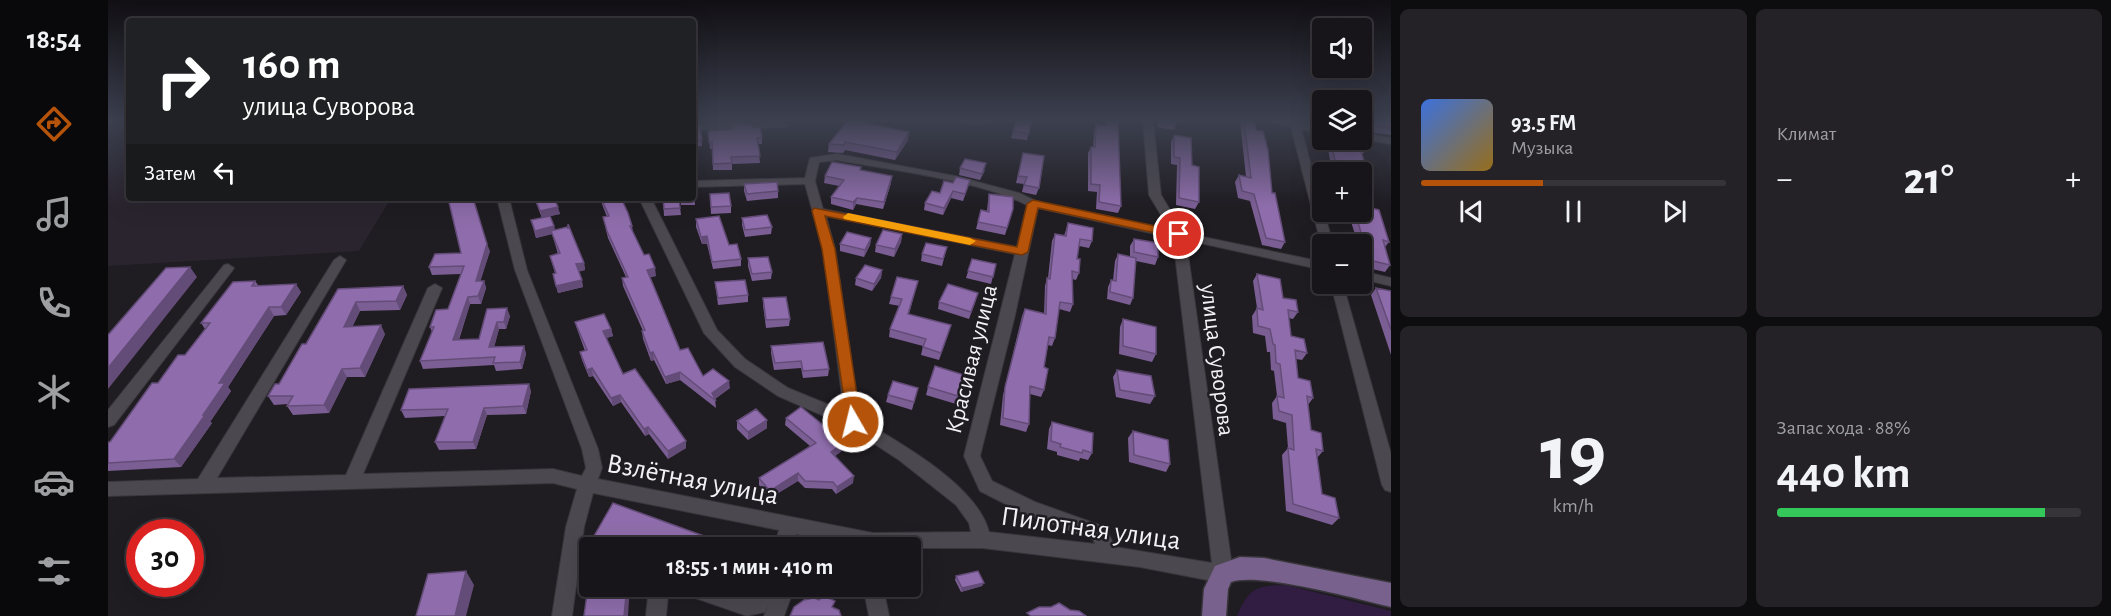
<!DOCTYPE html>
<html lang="ru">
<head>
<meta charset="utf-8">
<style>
  body { margin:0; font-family:"Alegreya Sans",sans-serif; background:#242227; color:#f1f3f6; height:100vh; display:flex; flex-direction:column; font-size:22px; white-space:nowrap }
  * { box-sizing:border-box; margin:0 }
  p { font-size:20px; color:#9e9fa2 }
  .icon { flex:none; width:33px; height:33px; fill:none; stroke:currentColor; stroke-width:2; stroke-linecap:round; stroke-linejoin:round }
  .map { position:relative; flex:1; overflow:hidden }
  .details { display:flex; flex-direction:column; gap:9px; padding:9px; background:#0d0c0e; width:720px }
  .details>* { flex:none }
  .hud { position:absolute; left:18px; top:18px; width:570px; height:183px; border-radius:6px; box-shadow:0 6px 24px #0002,0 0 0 2px #363439; background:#202124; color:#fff; overflow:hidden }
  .buttons { position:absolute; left:1204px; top:18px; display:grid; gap:12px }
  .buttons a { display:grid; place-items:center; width:60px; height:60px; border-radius:6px; background:#17151a; box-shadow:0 6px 24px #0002,0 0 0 2px #363439; font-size:30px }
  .speed { position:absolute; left:18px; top:519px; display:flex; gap:12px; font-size:30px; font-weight:700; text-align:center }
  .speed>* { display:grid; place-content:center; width:78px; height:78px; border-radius:50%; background:#17151a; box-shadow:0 6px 24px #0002,0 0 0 2px #363439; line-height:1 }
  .speed .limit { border:9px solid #d22; background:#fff; color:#111 }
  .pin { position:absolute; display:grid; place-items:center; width:51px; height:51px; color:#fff; margin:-26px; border:3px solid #fff; border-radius:50%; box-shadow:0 2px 6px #0007 }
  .me { position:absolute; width:66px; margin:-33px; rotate:352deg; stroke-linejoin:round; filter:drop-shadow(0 0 4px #0008) }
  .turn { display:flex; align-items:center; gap:21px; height:126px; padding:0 18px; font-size:27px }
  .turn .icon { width:78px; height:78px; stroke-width:2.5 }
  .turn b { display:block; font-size:42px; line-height:51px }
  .then { display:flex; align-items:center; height:57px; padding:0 18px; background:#0003; gap:12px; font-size:22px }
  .big { font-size:45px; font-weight:700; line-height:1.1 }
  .details .card { flex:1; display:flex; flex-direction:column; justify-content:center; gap:9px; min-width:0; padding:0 21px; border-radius:9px; background:#242227 }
  .details .dial { align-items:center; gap:0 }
  .dial b { font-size:78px; line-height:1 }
  .song { display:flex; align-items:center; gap:18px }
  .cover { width:72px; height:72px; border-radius:9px; background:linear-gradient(135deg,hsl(220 70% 55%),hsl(40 70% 35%)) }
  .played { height:6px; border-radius:3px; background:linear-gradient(90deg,#b45309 40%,#363439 40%) }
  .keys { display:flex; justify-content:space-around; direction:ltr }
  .heat { display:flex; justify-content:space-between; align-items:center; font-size:33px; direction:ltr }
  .charge { height:9px; border-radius:4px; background:linear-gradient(90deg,#34c759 88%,#363439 0) }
  .details .tiles { flex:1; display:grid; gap:9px; grid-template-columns:repeat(2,1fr) }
  .trip { position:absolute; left:471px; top:537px; width:342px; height:60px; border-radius:6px; background:#17151a; box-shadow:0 6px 24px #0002,0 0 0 2px #363439; font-weight:700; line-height:60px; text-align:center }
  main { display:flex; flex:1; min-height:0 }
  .tab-bar { display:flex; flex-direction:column; width:108px; justify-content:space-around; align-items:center; background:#09080a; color:#9e9fa2 }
  .tab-bar .icon { width:42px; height:42px }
  .tab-bar .on { color:#b45309 }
  .tab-bar b { font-size:27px; color:#f1f3f6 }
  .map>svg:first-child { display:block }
</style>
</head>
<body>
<main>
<nav class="tab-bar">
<b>18:54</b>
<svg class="icon on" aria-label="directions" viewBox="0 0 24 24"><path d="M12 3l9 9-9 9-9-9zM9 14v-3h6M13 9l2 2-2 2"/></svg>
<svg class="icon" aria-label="music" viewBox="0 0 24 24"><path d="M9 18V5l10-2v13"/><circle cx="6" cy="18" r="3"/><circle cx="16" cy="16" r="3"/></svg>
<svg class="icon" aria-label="phone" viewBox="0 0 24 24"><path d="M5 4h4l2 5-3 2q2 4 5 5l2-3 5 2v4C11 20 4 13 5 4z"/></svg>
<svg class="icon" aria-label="climate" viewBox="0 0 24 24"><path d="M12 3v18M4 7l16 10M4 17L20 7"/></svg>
<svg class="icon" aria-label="car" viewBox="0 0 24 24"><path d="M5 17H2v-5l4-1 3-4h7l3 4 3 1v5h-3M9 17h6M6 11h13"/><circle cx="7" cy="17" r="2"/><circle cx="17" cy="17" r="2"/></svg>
<svg class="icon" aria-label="filters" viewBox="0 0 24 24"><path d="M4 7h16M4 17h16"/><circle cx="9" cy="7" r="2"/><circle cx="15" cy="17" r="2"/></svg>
</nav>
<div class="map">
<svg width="1283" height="616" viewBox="0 0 1283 616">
  <rect width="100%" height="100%" fill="#1f1c22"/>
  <path fill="#2a242f" d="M0 121H21V198H283L251 251 0 266Z"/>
  <path fill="#311c42" d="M1178 585 1283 611V616H1129C1141 587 1149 586 1178 585Z"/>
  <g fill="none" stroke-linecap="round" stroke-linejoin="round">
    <defs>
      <path id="minor" d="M852 121H885C878 126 859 126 852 121Z
        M1035 121H1045L1053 195 1076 233 1215 262V270L1078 240 1125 574 1122 580 1115 583 1032 567 874 548H756L688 534 684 548H666L671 530 485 493 476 527 464 616H444L458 527 469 489 445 483 0 496V482L90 479 226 260 232 256 238 260 109 478 238 475 320 288 327 284 334 288 255 474 445 469 474 476 478 468 474 449 407 270 389 198H401L419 270 490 449 494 468 490 479 765 533 863 532 861 523 848 505 791 460 739 426 670 396 627 367 596 333 531 198H543L609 330 637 359 680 388 736 411 715 249 697 184 585 187V181L697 178 702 158 729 154 847 176 911 193 928 201 1062 230 1041 195ZM729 160C788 171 866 179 919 205L909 247 715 209 707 181 711 162ZM930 208 1065 238 1104 563 1007 547 997 527 927 502 884 481 872 456 907 315ZM718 216 907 254 856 456 872 491 915 513 985 539 987 544 881 532C869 485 793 444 752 419L727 249Z
        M1158 121H1191V123L1215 127V133L1193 129 1225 244H1215V247L1213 244 1183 127Z
        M675 122 680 125 678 127 585 130V124Z
        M1254 133 1283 138V144L1254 139Z
        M120 264 126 268 124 271 6 425 0 427V410L116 265Z
        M1254 271 1283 278V286L1254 279Z
        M1223 284H1235L1283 454V492L1277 490 1274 485Z
        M541 586H561L558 616H538Z
        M571 586H609L639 596H644L649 586H687L676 616H656L661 604 657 612 639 616 573 593Z
        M755 586H775L781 616H761Z"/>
      <path id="major" d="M1132 557 1156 558 1283 583V607C1249 599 1151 572 1123 582L1120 589 1118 616H1094L1096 589 1107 566Z"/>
    </defs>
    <use href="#minor" stroke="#38363b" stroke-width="2"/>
    <use href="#major" stroke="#38363b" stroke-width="3"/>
    <use href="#minor" fill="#4c484f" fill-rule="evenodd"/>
    <use href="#major" fill="#78618c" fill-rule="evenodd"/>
  </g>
  <path fill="#7b5e94" d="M908 121H925L924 125 923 124 919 140 903 138Z
    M1049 121H1079L1078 123 1069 122 1066 130 1049 127Z
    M1132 121H1147L1148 130 1177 242 1173 249 1154 245 1142 201 1130 198 1127 182 1131 175 1138 177Z
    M1254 121H1283V135L1254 131Z
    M760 123 800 140 787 160 737 150 735 153 720 152 721 144Z
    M624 124 644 127 654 137V144H650L652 163 624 164V170H605L604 149H602L600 131 624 129Z
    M988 124 1013 206 1010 213 988 209 989 192 980 191V153L983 147H985L986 131Z
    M592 125 594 146 585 147V126Z
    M1066 135 1091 202 1087 209 1068 205 1069 165 1063 164V142Z
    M1221 140H1254L1258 149 1254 155 1263 183 1258 190 1254 189V172H1224L1219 143Z
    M915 153 931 188 928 195 914 192 916 184 908 183Z
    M753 167V170L783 183 775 209 748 204 745 210 723 204V197L731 186 716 183 717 176Z
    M852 168 877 170 872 180 851 175Z
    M636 184 670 191V198L639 201 636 191Z
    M585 186 587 205H573V198Z
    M860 187 855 201 843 198 835 215 816 210 817 203 832 193Z
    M602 194 623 206V213L603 214Z
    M881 194 905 209 897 235 868 229 873 210 879 211 880 201Z
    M419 198H446L452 214 442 216 447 230 476 263 477 270 471 271 475 287 450 293 445 274 447 273 442 256 450 254 444 234 428 238 423 220 434 218 426 198 420 200Z
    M493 198 524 226 525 233 536 255 548 276 542 277 572 350 595 376 622 388 607 399 608 408 572 380 558 384 546 360 543 361 535 339 534 331H535L515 286 514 278 518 277 500 238 495 217H499L494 204Z
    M555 198H571L573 215 556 216Z
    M1240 212H1254L1281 242 1277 247 1282 265 1277 272 1256 267 1254 260V244H1250Z
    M634 218 664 227 663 234 637 237 634 225Z
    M588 219 621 245 633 259V266L605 269 599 244H594L588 227Z
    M960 223 984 241 981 248 971 246 969 259 971 273 968 280 964 279 965 304 962 312 951 309 947 338 944 346 940 345 936 367V390L933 397 922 394 921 424 918 432 892 425 895 395 914 316 917 309 936 314 937 286 939 278H940L944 241 947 234 956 236Z
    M794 234 793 242 786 257 767 252 768 245Z
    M763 238 762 245 756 257 732 251V244Z
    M1026 239 1050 257 1047 265 1028 261 1025 298 1022 305 999 299 1000 287 1003 280 1005 281 1007 261 1010 254 1022 257V246Z
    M839 247 834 266 813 261 814 254Z
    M382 251 372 281H376L378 288 373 304H362L351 340 371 339 379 309 402 316 398 329H391L386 347 416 346 418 354 414 369 388 371 386 365 315 369 312 361 324 332 322 327 340 309 353 274 324 275 321 267Z
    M640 258 664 272 663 279 644 281 640 266Z
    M864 259 888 264 883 284 858 278Z
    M774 270 773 278 764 291 747 285 748 278Z
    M1149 274 1190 312 1185 319 1181 318 1183 336 1199 353 1194 360 1188 359 1190 378 1205 398 1200 405 1203 430 1215 451 1209 458 1214 494 1231 518 1224 525 1178 511 1174 455 1180 448 1178 423 1165 419 1164 403 1169 396 1166 371 1163 370 1162 352H1159L1157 336 1145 333 1144 316 1149 308 1145 281Z
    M147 281 150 285 193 292 178 315 166 316 120 387 123 391 102 422 104 423 73 467 0 471V442H2L50 383 77 355 97 329 93 323Z
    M810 281 801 314 841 332 831 360 813 355 815 346 781 337 782 329 792 306 781 304 783 297Z
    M607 282 640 295V302L610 305Z
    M295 286 299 295 292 310 252 311 244 327 277 334 257 377H239L221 413 185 415 179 406 180 404 166 405 160 396 171 384 198 344 230 289Z
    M1268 288 1283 291V355L1263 295Z
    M655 298 682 319 681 326 658 328 655 305Z
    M868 300 861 319 830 309 831 302Z
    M1015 319 1048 354 1044 362 1011 354 1012 327Z
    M467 322 503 329 505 336 498 338 515 374 578 441V448L560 459 541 434 537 436 513 402 505 406 485 376 481 377 474 360 472 352 477 351 469 329Z
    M663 346 721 369 720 376 695 378 693 368 666 370 663 353Z
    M1009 370 1047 396 1042 404 1008 397 1005 377Z
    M856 375 848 404 818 395 820 387Z
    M810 388 804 410 778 402 780 395Z
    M423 391 418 414 379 415 368 449 331 450 327 442 337 416 297 418 293 410Z
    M678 418 735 450 727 456 745 483 728 494 724 489 697 488 690 481 662 498 651 485V478L702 446 677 425Z
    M629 421 659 428 640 440 629 429Z
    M944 422 984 453 980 460 972 458 971 461 949 455V452L939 449 941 429Z
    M1025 431 1062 464 1058 472 1021 462 1020 438Z
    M848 576 876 583 874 586 853 592 847 580Z
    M619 586H647L643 594H639Z"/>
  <path fill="#644c78" d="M801 132 800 140 787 160 789 152Z
    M784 176 783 183 775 209 776 202Z
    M845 191 843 198 835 215 836 208Z
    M749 198 748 204 745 210V202Z
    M450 207 452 214 434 218 432 211Z
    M446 226 448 234 443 231 444 234 428 238 427 231Z
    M794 234 793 242 786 257 787 249Z
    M599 236V244H594L593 237Z
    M763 238 762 245 756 257 757 250Z
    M379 244 382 251 370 289 368 281Z
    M476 263 477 270 470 272 468 264Z
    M82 267 89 277 0 389V368Z
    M547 268 548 276 540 278 539 270Z
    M774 270 773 278 764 291 766 284Z
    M474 280 475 287 450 293 448 286Z
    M376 281 378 288 373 304 370 296Z
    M188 284 193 292 178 315 173 307Z
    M295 286 299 295 292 310 288 301Z
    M360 297 362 304 348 347 345 340Z
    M248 302 252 311 240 336 236 327Z
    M161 307 166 316 120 387 123 391 102 422 104 423 73 467 66 459 111 383Z
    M399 308 402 316 398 329 396 322Z
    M389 322 391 329 384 355 381 347Z
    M273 325 277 334 257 377 252 368Z
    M843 325 841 332 831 360 833 353Z
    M503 329 505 336 496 339 495 331Z
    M416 346 418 354 414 369 412 362Z
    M545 352 546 360 543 361 542 353Z
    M484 368 485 376 481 377 479 370Z
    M234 369 239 377 221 413 216 405Z
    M572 372V380L558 384 557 377Z
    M621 381 622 388 606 399 604 393Z
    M421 384 423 391 418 414 415 406Z
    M512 395 513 402 505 406 503 398Z
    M376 408 379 415 368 449 365 442Z
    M659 420V428L640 440V432Z
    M540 427 541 434 537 436 536 429Z
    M578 441V448L560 459V451Z
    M736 442 735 450 722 460 723 452Z
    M690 473V481L662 498V491Z
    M746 476 745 483 728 494 729 487Z
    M358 571 366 585 358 616H347Z
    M876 583 874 586 853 592 854 588Z
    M519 586H522L520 616H516Z
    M643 586H647L643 594Z"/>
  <path fill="#8f6dac" stroke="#644c78" stroke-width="1.5" d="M739 121H760L758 123 801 132 789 152 737 142 736 145 721 144Z
    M908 121H923L921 134 905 131Z
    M998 121H1010L1013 206 991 202 992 185 983 184V147H987L988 124 997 126Z
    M1054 121H1069V123Z
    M1136 121H1147L1148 130 1155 131 1160 150 1164 193H1167L1177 242 1158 238 1146 194 1134 191 1131 175 1143 178Z
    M1254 121H1283V128L1254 124Z
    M624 124H643L644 127H652L654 137 649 138 652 156 623 157 624 163 605 164 604 142H601L600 131 625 129Z
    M592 125 594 140H585V126Z
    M1066 135 1083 138 1084 165 1091 167V202L1071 198 1072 158 1066 157Z
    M1254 136 1258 149 1252 148 1263 183 1254 181V172H1238L1229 171 1223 140H1254Z
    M915 153 936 156 931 188 916 185 919 177 910 176Z
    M857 159 878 163 874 174 852 168Z
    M724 162 753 167 752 170 784 176 776 202 749 198 745 202 723 197 736 180 717 176Z
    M848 177 862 180 857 194 845 191 836 208 817 203 824 191 832 193 836 181 845 183Z
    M669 182 670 191 639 194 636 184Z
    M585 186 586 198H585Z
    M621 193 623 206 603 207 602 194Z
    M881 194 905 197V209L899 228 870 222 873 210 881 212Z
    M340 198H365L379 244 368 281H376L370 296 360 297 345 340 371 339 379 309 399 308 396 322H389L381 347 416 346 412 362 385 363 387 357 312 361 326 327H322L328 310 340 309 356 266 321 267 327 254 353 253Z
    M427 198H446L450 207 432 211Z
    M493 198H513L520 213 524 226H522L536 255 541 254 547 268 539 270 572 350 580 348 595 376 605 369 621 381 604 393 608 401 572 372 557 377 545 352 542 353 534 331 537 330 514 278 520 277 499 231 495 217 501 216Z
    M555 198H571L572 208 556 209Z
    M1254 206 1271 210 1281 242 1275 240 1282 265 1261 260 1247 212H1254Z
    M659 215 664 227 637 230 634 218Z
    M442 216 446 226 427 231 423 220Z
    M611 216 621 245 629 244 633 259 604 262 599 236 593 237 588 219Z
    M960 223 985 228 984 241 972 239 969 259H972L971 273 964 271 965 304 952 302 947 338 941 337 936 367 940 369 936 390 922 386 921 424 895 418 897 387 917 309 938 314 939 278 942 279 947 234 958 236Z
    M460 224 476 263 468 264 474 280 448 286 445 274 448 273 442 256 452 253 443 231 459 227 460 229Z
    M775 230 794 234 787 249 768 245Z
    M739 232 763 238 757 250 732 244Z
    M1026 239 1050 243V257L1026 252Z
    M818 243 839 247 835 259 814 254Z
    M1010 254 1028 258 1025 298 1002 292 1003 280 1008 281Z
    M660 257 664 272 644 274 640 258Z
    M864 259 888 264 885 277 860 271Z
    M757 265 774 270 766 284 748 278Z
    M82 267 39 320 0 368V335L58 268Z
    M1149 274 1172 279 1175 298 1188 300 1190 312 1180 310 1183 336 1196 339 1199 353 1187 350 1190 378 1202 381 1205 398 1199 396 1203 430 1213 433 1215 451 1208 449 1214 494 1227 498 1231 518 1185 504 1180 448 1186 450 1184 415 1171 411 1169 396 1176 398 1172 364 1168 363 1167 345 1165 344 1162 329 1150 326 1149 308 1155 310Z
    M789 277 810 281 800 314 843 325 833 353 815 347 818 339 782 329 794 299 783 297Z
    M637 280 640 295 610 298 607 282Z
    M147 281 144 286 188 284 173 307H161L111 383H117L95 415H97L66 459 0 463V442H2L44 383H50L70 355H77L102 323H93L125 282Z
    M840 284 870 293 863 312 831 302Z
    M295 286 288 301 248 302 236 327 273 325 252 368 234 369 216 405 179 406 185 396H160L167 384H171L194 344H198L230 289Z
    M1268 288 1283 291V330Z
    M678 297 682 319 658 320 655 298Z
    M496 314 503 329 495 331 515 374 527 369 578 441 560 451 540 427 536 429 512 395 503 398 484 368 479 370 472 352 479 350 467 322Z
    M1015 319 1048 327V354L1015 346Z
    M715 342 721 369 695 371 693 361 667 363 663 346Z
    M827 366 856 375 850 396 820 387Z
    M1009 370 1043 376 1047 396 1012 390Z
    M785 381 810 388 806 402 780 395Z
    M421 384 415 406 376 408 365 442H327L340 409 293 410 301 389Z
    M693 407 736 442 723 452 746 476 729 487 725 482 697 481 690 473 662 491 651 478 708 443 678 418Z
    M648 409 659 420 640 432 629 421Z
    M944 422 985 433 984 453 975 450 974 453 952 447 953 444 943 441Z
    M1025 431 1060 440 1062 464 1026 455Z
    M505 503 629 548H539L533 545 532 548H484L486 536Z
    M358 571 347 616H308L320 574Z
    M482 571V586H519L516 616H476Z
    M870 571 876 583 854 588 848 576Z
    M716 596 727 601 724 607 731 610 733 616H682L686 607 696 600 706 598 711 600Z
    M951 603 962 610 971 611 978 616H923L919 613 931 607H943Z"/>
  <linearGradient id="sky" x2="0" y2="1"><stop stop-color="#110f13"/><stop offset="0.58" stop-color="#3c404f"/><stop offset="1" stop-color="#3c404f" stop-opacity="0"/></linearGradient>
  <rect width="1283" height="207" fill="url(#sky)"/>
  <path fill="#b45309" stroke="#753606" stroke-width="1.5" d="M925 200 1071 231 1077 234 1071 238 930 208 920 252 914 255 717 216 727 249 753 422 751 426 745 428 740 426 714 249 704 211 706 208 909 247 919 204Z"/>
  <path fill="#f59e0b" d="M740 213 862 238 868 241 862 245 736 219 735 217Z"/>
  <g text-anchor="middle" stroke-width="5" stroke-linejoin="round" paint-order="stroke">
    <g font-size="24" fill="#f4f1f6" stroke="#1f1c22">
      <text transform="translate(863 359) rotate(-76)" y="8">Красивая улица</text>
      <text transform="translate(1110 360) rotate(83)" y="8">улица Суворова</text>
    </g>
    <g font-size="28" fill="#f4f1f6" stroke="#1f1c22">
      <text transform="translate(585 478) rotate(11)" y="10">Взлётная улица</text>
      <text transform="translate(983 527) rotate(8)" y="10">Пилотная улица</text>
    </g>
  </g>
</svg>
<div class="buttons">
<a><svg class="icon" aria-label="sound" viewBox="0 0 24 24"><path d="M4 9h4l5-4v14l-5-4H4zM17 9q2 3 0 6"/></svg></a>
<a><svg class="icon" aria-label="layers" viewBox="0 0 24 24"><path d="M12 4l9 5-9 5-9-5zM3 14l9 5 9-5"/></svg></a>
<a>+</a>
<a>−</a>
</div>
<div class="speed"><div class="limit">30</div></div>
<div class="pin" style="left:1071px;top:234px;background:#d93025"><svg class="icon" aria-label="arrive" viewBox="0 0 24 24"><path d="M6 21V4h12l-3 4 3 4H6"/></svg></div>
<svg class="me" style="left:745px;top:422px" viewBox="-20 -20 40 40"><circle r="17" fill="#b45309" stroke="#fff" stroke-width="3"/><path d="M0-11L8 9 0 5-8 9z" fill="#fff"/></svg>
<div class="trip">18:55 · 1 мин · 410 m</div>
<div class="hud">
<div class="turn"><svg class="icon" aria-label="right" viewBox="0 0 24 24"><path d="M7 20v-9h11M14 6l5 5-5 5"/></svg><div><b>160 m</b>улица Суворова</div></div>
<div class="then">Затем<svg class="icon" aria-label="left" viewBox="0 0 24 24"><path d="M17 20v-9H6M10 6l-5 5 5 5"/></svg></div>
</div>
</div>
<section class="details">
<div class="tiles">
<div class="card">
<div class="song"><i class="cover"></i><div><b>93.5 FM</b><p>Музыка</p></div></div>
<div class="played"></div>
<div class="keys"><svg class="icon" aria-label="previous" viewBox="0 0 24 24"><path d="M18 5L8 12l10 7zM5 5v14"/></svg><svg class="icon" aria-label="pause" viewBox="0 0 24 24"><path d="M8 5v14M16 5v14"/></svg><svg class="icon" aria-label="next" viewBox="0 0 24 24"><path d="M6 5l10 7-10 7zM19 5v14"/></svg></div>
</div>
<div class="card"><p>Климат</p>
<div class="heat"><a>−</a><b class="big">21°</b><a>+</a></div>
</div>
<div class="card dial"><b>19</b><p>km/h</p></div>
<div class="card"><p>Запас хода · 88%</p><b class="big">440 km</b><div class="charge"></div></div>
</div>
</section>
</main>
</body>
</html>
